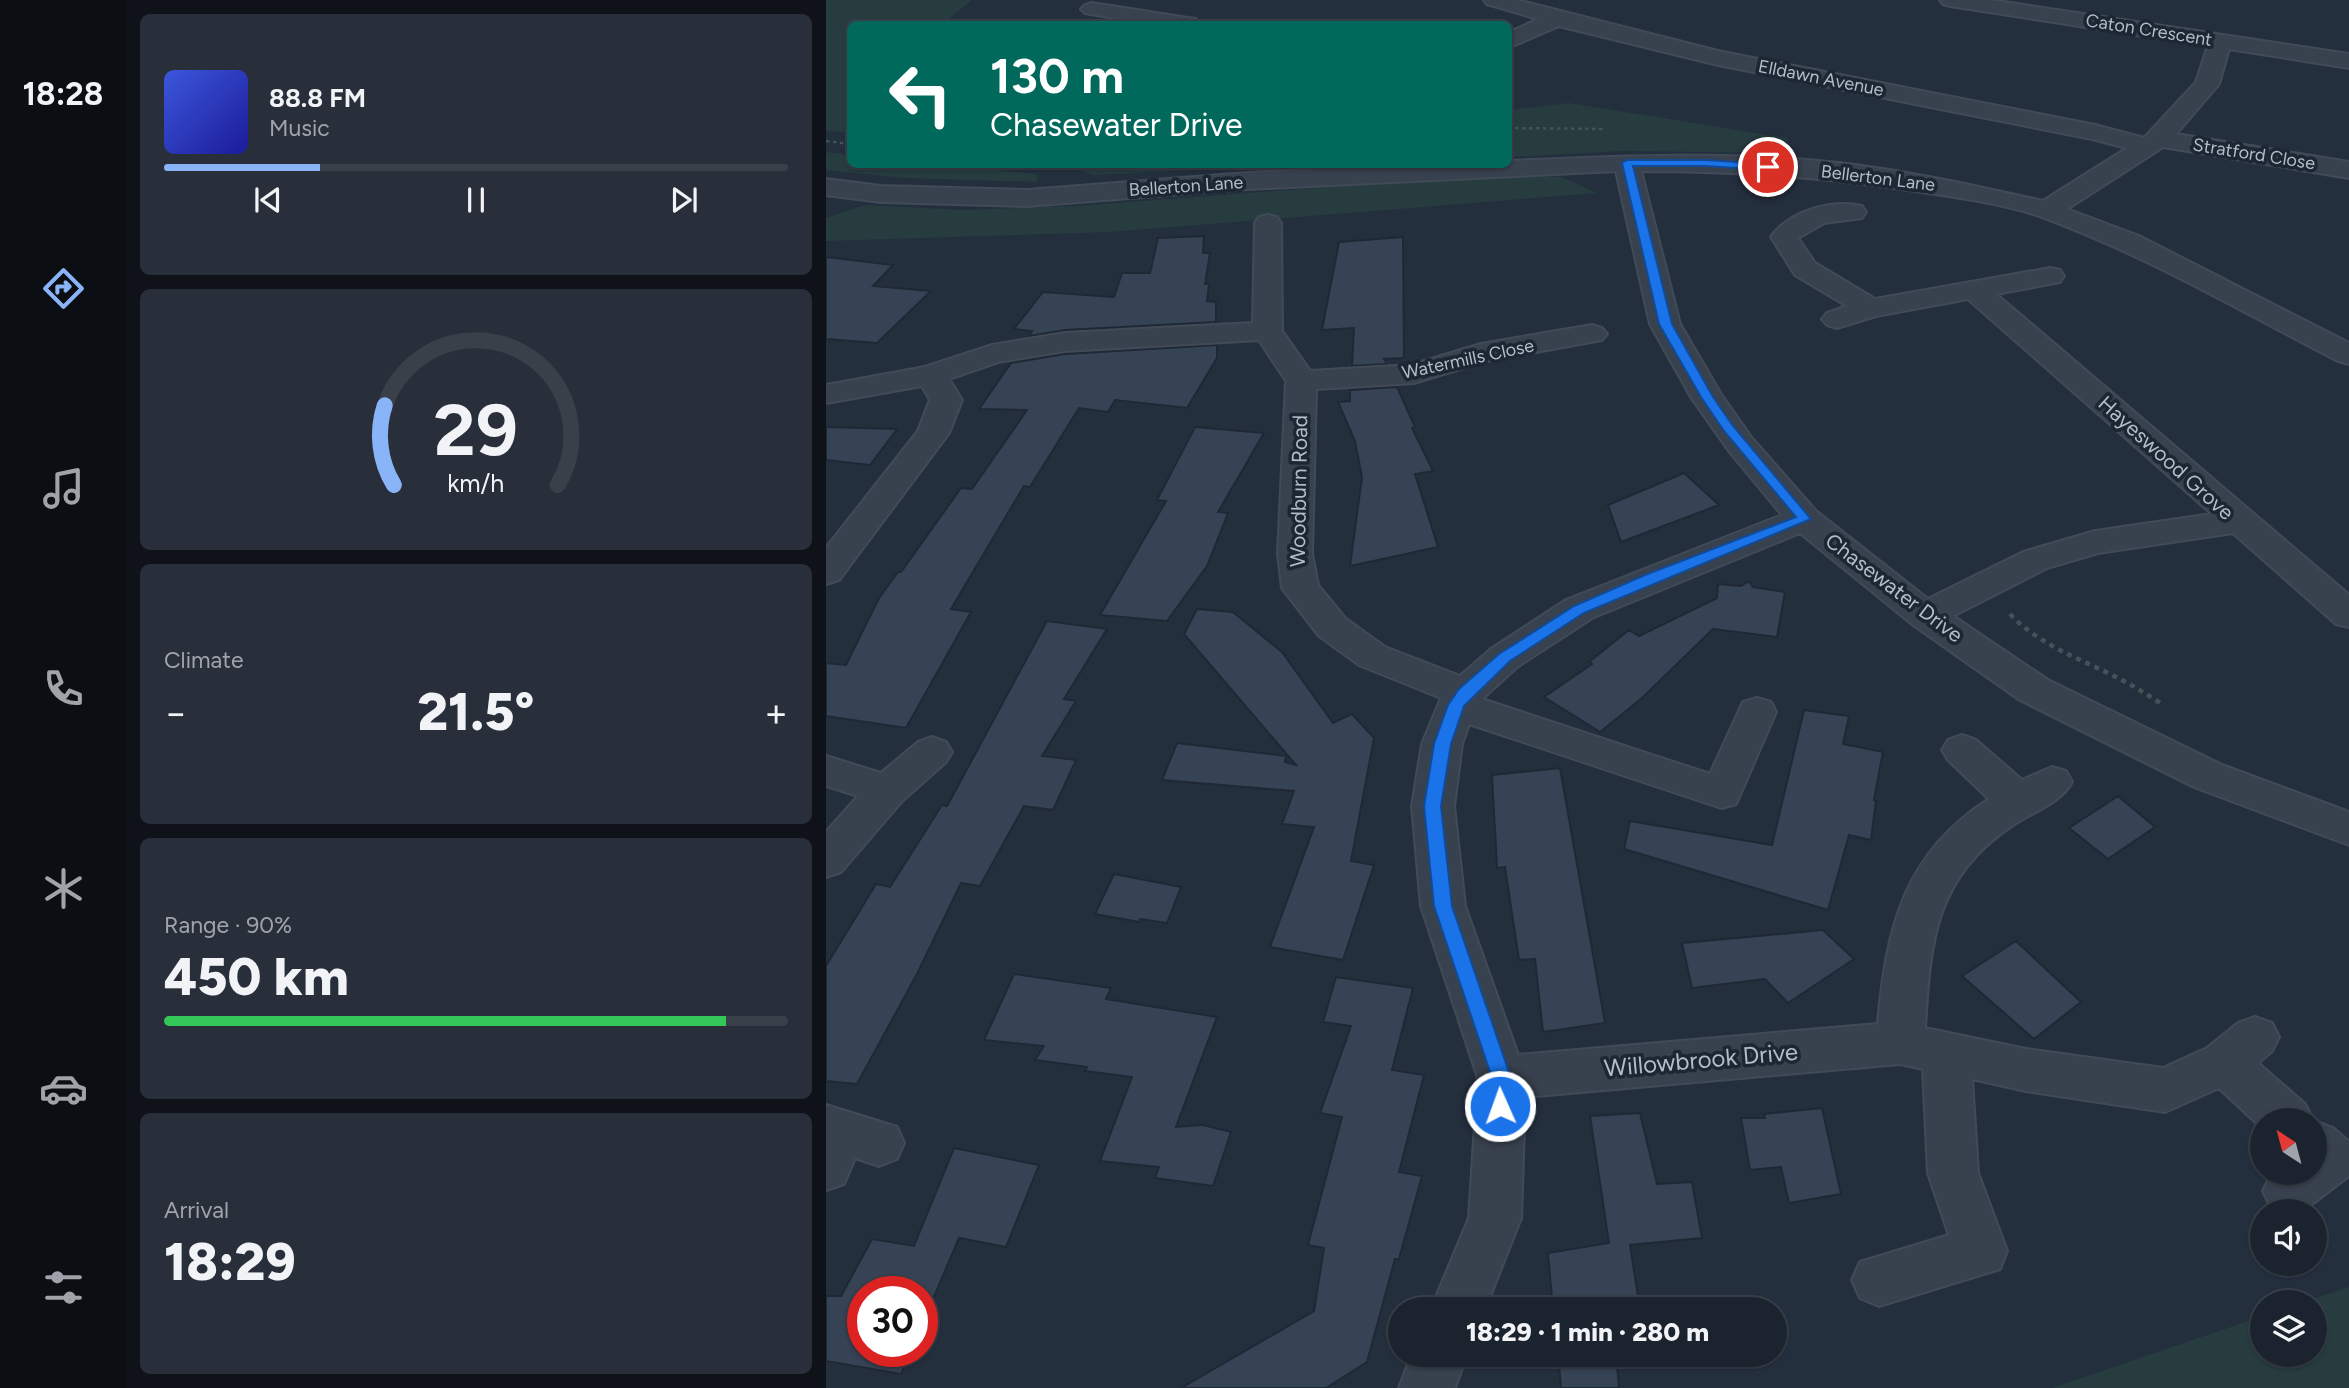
<!DOCTYPE html>
<html lang="en">
<head>
<meta charset="utf-8">
<style>
  body { margin:0; font-family:Figtree,sans-serif; background:#282f3a; color:#f1f3f6; height:100vh; display:flex; flex-direction:column; font-size:26px; white-space:nowrap }
  * { box-sizing:border-box; margin:0 }
  p { font-size:23px; color:#a0a4aa }
  .icon { flex:none; width:38px; height:38px; fill:none; stroke:currentColor; stroke-width:2; stroke-linecap:round; stroke-linejoin:round }
  .map { position:relative; flex:1; overflow:hidden }
  .side { display:flex; flex-direction:column; gap:14px; padding:14px; background:#0f1319; width:700px }
  .side>* { flex:none }
  .guide { position:absolute; left:21px; top:21px; width:665px; height:147px; border-radius:10px; box-shadow:0 2px 5px #0004,0 0 0 2px #39404a; background:#00695c; color:#fff; overflow:hidden }
  .needle { width:46px; rotate:324deg }
  .controls { position:absolute; left:1424px; top:1108px; display:grid; gap:14px }
  .controls a { display:grid; place-items:center; width:77px; height:77px; border-radius:50%; background:#1b232e; box-shadow:0 2px 5px #0004,0 0 0 2px #39404a; font-size:35px }
  .speed { position:absolute; left:21px; top:1276px; display:flex; gap:14px; font-size:35px; font-weight:700; text-align:center }
  .speed>* { display:grid; place-content:center; width:91px; height:91px; border-radius:50%; background:#1b232e; box-shadow:0 2px 5px #0004,0 0 0 2px #39404a; line-height:1 }
  .speed .limit { border:10px solid #d22; background:#fff; color:#111 }
  .pin { position:absolute; display:grid; place-items:center; width:60px; height:60px; color:#fff; margin:-30px; border:4px solid #fff; border-radius:50%; box-shadow:0 2px 7px #0007 }
  .me { position:absolute; width:77px; margin:-38px; rotate:358deg; stroke-linejoin:round; filter:drop-shadow(0 0 5px #0008) }
  .turn { display:flex; align-items:center; gap:24px; height:147px; padding:0 28px; font-size:32px }
  .turn .icon { width:91px; height:91px; stroke-width:2.5 }
  .turn b { display:block; font-size:49px; line-height:60px }
  .big { font-size:52px; font-weight:800; line-height:1.1 }
  .side .widget { flex:1; display:flex; flex-direction:column; justify-content:center; gap:10px; min-width:0; padding:0 24px; border-radius:10px; background:#282f3a }
  .side .dial { align-items:center; gap:0 }
  .dial svg { height:182px; overflow:visible; fill:none; stroke:#39404a; stroke-width:7; stroke-linecap:round; text-anchor:middle }
  .dial text { fill:#f1f3f6; stroke:none }
  .song { display:flex; align-items:center; gap:21px }
  .cover { width:84px; height:84px; border-radius:10px; background:linear-gradient(135deg,hsl(230 70% 55%),hsl(240 70% 35%)) }
  .played { height:7px; border-radius:4px; background:linear-gradient(90deg,#8ab4f8 25%,#39404a 25%) }
  .keys { display:flex; justify-content:space-around; direction:ltr }
  .heat { display:flex; justify-content:space-between; align-items:center; font-size:38px; direction:ltr }
  .charge { height:10px; border-radius:5px; background:linear-gradient(90deg,#34c759 90%,#39404a 0) }
  .trip { position:absolute; left:562px; top:1297px; width:399px; height:70px; border-radius:35px; background:#1b232e; box-shadow:0 2px 5px #0004,0 0 0 2px #39404a; font-weight:800; line-height:70px; text-align:center }
  main { display:flex; flex:1; min-height:0 }
  .tabs { display:flex; flex-direction:column; width:126px; justify-content:space-around; align-items:center; background:#0b0e12; color:#a0a4aa }
  .tabs .icon { width:49px; height:49px }
  .tabs .current { color:#8ab4f8 }
  .tabs b { font-size:32px; color:#f1f3f6 }
  .map>svg:first-child { display:block }
</style>
</head>
<body>
<main>
<nav class="tabs">
<b>18:28</b>
<svg class="icon current" aria-label="directions" viewBox="0 0 24 24"><path d="M12 3l9 9-9 9-9-9zM9 14v-3h6M13 9l2 2-2 2"/></svg>
<svg class="icon" aria-label="music" viewBox="0 0 24 24"><path d="M9 18V5l10-2v13"/><circle cx="6" cy="18" r="3"/><circle cx="16" cy="16" r="3"/></svg>
<svg class="icon" aria-label="phone" viewBox="0 0 24 24"><path d="M5 4h4l2 5-3 2q2 4 5 5l2-3 5 2v4C11 20 4 13 5 4z"/></svg>
<svg class="icon" aria-label="climate" viewBox="0 0 24 24"><path d="M12 3v18M4 7l16 10M4 17L20 7"/></svg>
<svg class="icon" aria-label="car" viewBox="0 0 24 24"><path d="M5 17H2v-5l4-1 3-4h7l3 4 3 1v5h-3M9 17h6M6 11h13"/><circle cx="7" cy="17" r="2"/><circle cx="17" cy="17" r="2"/></svg>
<svg class="icon" aria-label="filters" viewBox="0 0 24 24"><path d="M4 7h16M4 17h16"/><circle cx="9" cy="7" r="2"/><circle cx="15" cy="17" r="2"/></svg>
</nav>
<section class="side">
<div class="widget">
<div class="song"><i class="cover"></i><div><b>88.8 FM</b><p>Music</p></div></div>
<div class="played"></div>
<div class="keys"><svg class="icon" aria-label="previous" viewBox="0 0 24 24"><path d="M18 5L8 12l10 7zM5 5v14"/></svg><svg class="icon" aria-label="pause" viewBox="0 0 24 24"><path d="M8 5v14M16 5v14"/></svg><svg class="icon" aria-label="next" viewBox="0 0 24 24"><path d="M6 5l10 7-10 7zM19 5v14"/></svg></div>
</div>
<div class="widget dial"><svg viewBox="0 0 100 80">
<path d="M14 69A42 42 0 1 1 86 69"/>
<path d="M14 69A42 42 0 0 1 10 34" stroke="#8ab4f8"/>
<text x="50" y="56" font-size="32" font-weight="700">29</text>
<text x="50" y="72" font-size="11">km/h</text>
</svg></div>
<div class="widget"><p>Climate</p>
<div class="heat"><a>−</a><b class="big">21.5°</b><a>+</a></div>
</div>
<div class="widget"><p>Range · 90%</p><b class="big">450 km</b><div class="charge"></div></div>
<div class="widget"><p>Arrival</p><b class="big">18:29</b></div>
</section>
<div class="map">
<svg width="1523" height="1388" viewBox="0 0 1523 1388">
  <rect width="100%" height="100%" fill="#242f3e"/>
  <path fill="#263c3f" d="M0 0H146L116 24H24V132L0 131Z
    M743 103 962 138 956 153 797 151 683 157V110Z
    M0 152 24 155V164L126 165 210 174 212 182 79 178 0 170Z
    M232 165V164L466 165 269 175Z
    M701 175 736 177 771 193 284 232 0 241V218L39 205 137 210 250 206 582 181Z
    M1523 1287V1388H1226L1437 1316V1354H1489V1302H1478Z"/>
  <path fill="#364354" stroke="#1f2835" stroke-width="2" d="M378 236 377 253H384L379 284H383L381 301 390 302V322L239 330 203 336 206 331 188 329 217 292 288 297 296 273H324L332 238Z
    M577 237 578 358 558 359 561 364 526 366 528 328 496 330 513 242Z
    M0 257 67 265 47 286 105 291 51 343 0 339Z
    M391 345V358L361 408 289 400 282 412 253 408 204 487 198 486 125 609 145 612 80 728 0 716V663L20 665 53 598 72 572H75L135 488 146 489 201 410 153 409 185 363 239 354Z
    M571 387 589 427 586 428 607 471 589 474 612 547 524 566 536 477 529 441 512 402 524 401V390Z
    M0 427 71 429 44 465 0 460Z
    M369 427 438 433 392 512 402 513 381 566 341 621 274 615 340 501 331 500Z
    M858 473 893 505 795 542 782 505Z
    M923 581 927 587 959 592 951 637 887 629 815 699 774 732 718 697 766 664 763 662 803 630 813 636 891 598 892 584 915 586Z
    M371 609 407 612 456 652 507 723 526 714 548 738 525 861 548 865 517 960 444 947 488 827 456 824 468 791 336 780 351 743 460 756 459 762 470 765 358 634Z
    M221 621 281 629 238 699 250 701 216 756 250 760 227 810 198 806 154 886 135 883 91 974 31 1084 0 1081V966L50 884 64 887 116 805 121 806Z
    M978 710 1023 716 1017 744 1057 752 1048 800 1050 801 1045 840 1023 835 1002 910 798 849 804 821 946 845Z
    M734 768 779 1023 717 1032 709 959 693 960 679 867 671 868 666 775Z
    M1292 796 1329 827 1282 859 1243 828Z
    M288 874 355 887 341 923 314 919 313 922 269 914Z
    M997 930 1028 959 962 1003 939 979 866 988 856 943Z
    M1190 941 1255 1002 1208 1039 1136 976Z
    M188 974 285 988 280 999 391 1017 350 1127 377 1125 405 1132 387 1186 329 1178 333 1167 274 1161 306 1077 259 1071 261 1067 209 1060 218 1046 158 1040Z
    M510 977 587 988 566 1070 598 1075 573 1172 596 1176 573 1259H569L541 1362 500 1388H355L488 1311 498 1248 482 1245 516 1117 494 1113 525 1026 497 1022Z
    M996 1108 1015 1194 963 1203 955 1167 924 1170 915 1118H939L938 1114Z
    M814 1113 831 1184 866 1182 876 1238 804 1245 814 1309H727L722 1253 783 1243 764 1116Z
    M128 1148 213 1165 180 1247 133 1238 96 1325V1292H37V1351H85L75 1374 0 1361V1296H15L46 1239 88 1246Z
    M732 1354H790L793 1388H735Z"/>
  <g fill="none" stroke-linecap="round" stroke-linejoin="round">
    <defs>
      <path id="minor" d="M658 0H691L892 51 1269 125 1318 138 1370 82 1382 46 1124 6 1117 4 1114 0H1165L1523 54V68L1403 49 1393 84 1350 134 1523 162V178L1337 147 1241 209 1313 236 1523 343V364L1512 361C1415 311 1319 255 1216 217 1179 204 1135 198 1096 192 1003 177 910 171 815 171L854 324 896 396 925 437 990 511 1102 599 1197 552 1269 531 1386 514 1142 299 1050 316 1011 328 1001 325 996 319 1001 313 1021 306 969 275 945 237C963 211 1006 199 1036 206L1040 212 1036 218 998 223 972 238 989 263 1049 299 1224 268 1234 270 1238 276 1234 282 1170 294 1523 595V627L1510 624 1407 533 1272 553 1221 568 1127 616 1222 680 1396 765 1523 812V845L1368 787 1194 700 1086 624 974 533 766 618 691 667 656 699 884 774 917 702 931 698 945 702 950 712 910 804 896 808 643 724 636 744 628 806 639 906 692 1055 1052 1024C1060 929 1078 853 1163 799L1122 760 1116 750 1122 740 1136 735 1150 740 1196 780 1226 767 1240 771 1246 782C1235 803 1206 812 1187 825 1109 877 1104 941 1099 1028L1200 1049 1337 1068 1381 1048 1412 1023 1429 1017 1446 1023 1453 1037 1446 1051 1432 1063 1479 1104 1487 1120H1437V1129L1393 1088 1339 1112 1200 1091 1146 1079 1152 1173 1181 1251 1174 1269 1053 1306 1034 1298 1026 1280 1034 1262 1123 1235 1102 1173 1097 1069 1074 1064 699 1097 695 1218 659 1309H605L643 1218 652 1078 595 906 586 806 596 744 615 698 533 665 493 636 456 588 452 554 460 381 433 340 239 351 172 362 123 379 136 400 123 433 13 580 0 584V548L92 431 104 400 96 386 0 403V385L99 367 166 345 239 333 427 323 429 223 433 217 442 215 451 217 455 223 456 331 484 371 585 365 655 344 766 325 776 328 781 334 776 340 660 361 588 383 490 389 486 554 492 585 519 618 559 647 634 676 665 649 740 600 956 515 903 451 865 397 824 324 790 171 421 189 201 206 55 202 0 195V179L55 186 201 190 421 173 609 164H682V161C792 156 903 151 1013 163 1082 171 1149 186 1217 201L1301 148 1266 139 892 65 733 26 682 48V33L712 19 661 4Z
        M266 3 362 18 370 19 373 24H324L259 13 255 9 259 5Z
        M106 737 120 742 126 752 120 762 76 801 15 872 0 877V832L32 796 0 786V756L55 773 92 742Z
        M0 1105 71 1127 78 1143 71 1159 53 1166 29 1158 18 1184 0 1190Z
        M1489 1121 1507 1128 1523 1142V1176L1481 1208C1469 1212 1457 1212 1445 1208L1437 1191 1445 1174 1489 1172Z
        M586 1354H641L629 1388H573Z"/>
    </defs>
    <use href="#minor" stroke="#414a57" stroke-width="4"/>
    <path stroke="#3f5557" stroke-width="2.5" stroke-dasharray="3.5 3.5" stroke-linecap="butt" d="M682 128 780 129
      M0 141 24 144"/>
    <path stroke="#3f5557" stroke-width="4.5" stroke-dasharray="5 5" stroke-linecap="butt" d="M1184 614C1212 644 1252 658 1288 676 1305 684 1320 694 1336 704"/>
    <use href="#minor" fill="#38414e" fill-rule="evenodd"/>
  </g>
  <path fill="#1a73e8" stroke="#114b97" stroke-width="2" d="M801 160H879L942 164 948 167 942 170 879 166H807L846 324 887 397 907 426 985 519 758 613 684 661 638 706 625 744 615 806 626 906 685 1078 684 1106 681 1112 674 1115 667 1112 664 1106 666 1078 608 906 598 806 608 744 622 705 633 689 673 654 748 606 819 575 970 517 898 431 875 397 833 324 796 163Z"/>
  <g text-anchor="middle" stroke-width="7" stroke-linejoin="round" paint-order="stroke">
    <g font-size="18" fill="#b4bcc9" stroke="#1d2633">
      <text transform="translate(1323 30) rotate(9)" y="6">Caton Crescent</text>
      <text transform="translate(995 78) rotate(11)" y="6">Elldawn Avenue</text>
      <text transform="translate(1428 154) rotate(9)" y="6">Stratford Close</text>
      <text transform="translate(1052 178) rotate(7)" y="6">Bellerton Lane</text>
      <text transform="translate(360 186) rotate(-4)" y="6">Bellerton Lane</text>
      <text transform="translate(642 359) rotate(-12)" y="6">Watermills Close</text>
    </g>
    <g font-size="21" fill="#b4bcc9" stroke="#1d2633">
      <text transform="translate(1340 458) rotate(42)" y="7">Hayeswood Grove</text>
      <text transform="translate(473 491) rotate(-89)" y="7">Woodburn Road</text>
      <text transform="translate(1068 588) rotate(37)" y="7">Chasewater Drive</text>
    </g>
    <g font-size="24" fill="#b4bcc9" stroke="#1d2633">
      <text transform="translate(875 1060) rotate(-5)" y="8">Willowbrook Drive</text>
    </g>
  </g>
</svg>
<div class="controls">
<a><svg class="needle" viewBox="-14 -14 28 28"><path d="M0-13l5 13h-10z" fill="#e53935"/><path d="M0 13l5-13h-10z" fill="#a0a4aa"/></svg></a>
<a><svg class="icon" aria-label="sound" viewBox="0 0 24 24"><path d="M4 9h4l5-4v14l-5-4H4zM17 9q2 3 0 6"/></svg></a>
<a><svg class="icon" aria-label="layers" viewBox="0 0 24 24"><path d="M12 4l9 5-9 5-9-5zM3 14l9 5 9-5"/></svg></a>
</div>
<div class="speed"><div class="limit">30</div></div>
<div class="pin" style="left:942px;top:167px;background:#d93025"><svg class="icon" aria-label="arrive" viewBox="0 0 24 24"><path d="M6 21V4h12l-3 4 3 4H6"/></svg></div>
<svg class="me" style="left:674px;top:1106px" viewBox="-20 -20 40 40"><circle r="17" fill="#1a73e8" stroke="#fff" stroke-width="3"/><path d="M0-11L8 9 0 5-8 9z" fill="#fff"/></svg>
<div class="trip">18:29 · 1 min · 280 m</div>
<div class="guide">
<div class="turn"><svg class="icon" aria-label="left" viewBox="0 0 24 24"><path d="M17 20v-9H6M10 6l-5 5 5 5"/></svg><div><b>130 m</b>Chasewater Drive</div></div>
</div>
</div>
</main>
</body>
</html>
